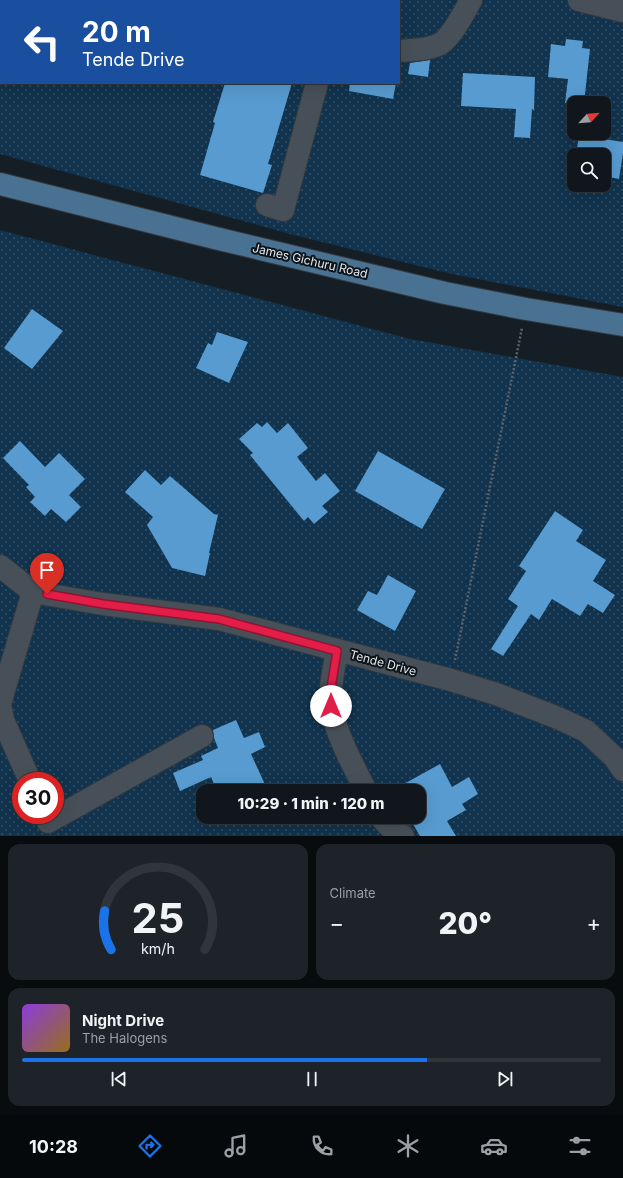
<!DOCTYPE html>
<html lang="en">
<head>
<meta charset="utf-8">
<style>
  body { margin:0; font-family:Inter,sans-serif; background:#1e2329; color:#f1f3f6; height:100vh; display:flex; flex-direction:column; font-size:15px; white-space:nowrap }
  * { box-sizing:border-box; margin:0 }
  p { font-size:13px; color:#9c9fa3 }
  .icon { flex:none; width:22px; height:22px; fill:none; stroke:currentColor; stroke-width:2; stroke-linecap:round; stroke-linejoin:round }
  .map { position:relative; height:836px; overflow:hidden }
  .panel { display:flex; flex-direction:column; gap:8px; padding:8px; background:#090c0f; flex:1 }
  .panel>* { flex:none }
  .top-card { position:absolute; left:0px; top:0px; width:400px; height:84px; box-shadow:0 4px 16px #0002,0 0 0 1px #30353b; background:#1a4fa0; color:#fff; overflow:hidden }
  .needle { width:26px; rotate:64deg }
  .buttons { position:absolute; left:567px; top:96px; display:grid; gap:8px }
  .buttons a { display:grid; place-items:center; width:44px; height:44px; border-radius:8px; background:#10161c; box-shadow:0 4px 16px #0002,0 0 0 1px #30353b; font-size:20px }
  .speed { position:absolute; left:12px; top:772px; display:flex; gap:8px; font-size:20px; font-weight:700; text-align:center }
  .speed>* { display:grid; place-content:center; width:52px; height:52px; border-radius:50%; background:#10161c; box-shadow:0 4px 16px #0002,0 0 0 1px #30353b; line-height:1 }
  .speed .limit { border:6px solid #d22; background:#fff; color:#111 }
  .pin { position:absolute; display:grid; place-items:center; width:34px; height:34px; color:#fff; margin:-41px -17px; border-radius:50% 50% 50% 0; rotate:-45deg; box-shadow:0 0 4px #0007 }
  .pin .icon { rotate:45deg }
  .me { position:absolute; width:44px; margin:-22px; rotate:0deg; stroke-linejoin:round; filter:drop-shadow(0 0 3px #0008) }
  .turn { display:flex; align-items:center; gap:14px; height:84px; padding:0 16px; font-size:18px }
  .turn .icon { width:52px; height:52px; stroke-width:2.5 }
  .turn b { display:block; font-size:28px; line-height:34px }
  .big { font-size:30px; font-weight:800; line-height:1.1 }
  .panel .tile { flex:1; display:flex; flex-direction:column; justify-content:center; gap:6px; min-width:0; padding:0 14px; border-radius:12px; background:#1e2329 }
  .panel .dial { align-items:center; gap:0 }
  .dial svg { height:104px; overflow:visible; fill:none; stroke:#30353b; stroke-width:7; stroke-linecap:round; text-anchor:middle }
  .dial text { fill:#f1f3f6; stroke:none }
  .song { display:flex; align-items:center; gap:12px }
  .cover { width:48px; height:48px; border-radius:6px; background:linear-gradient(135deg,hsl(270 70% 55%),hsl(40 70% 35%)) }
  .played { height:4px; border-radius:2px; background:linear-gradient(90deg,#1a73e8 70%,#30353b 70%) }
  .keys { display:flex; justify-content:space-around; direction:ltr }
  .heat { display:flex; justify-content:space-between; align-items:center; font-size:22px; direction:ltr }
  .panel .tiles { flex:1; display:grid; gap:8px; grid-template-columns:1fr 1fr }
  .tile:last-child { grid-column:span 2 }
  .trip { position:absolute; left:196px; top:784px; width:230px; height:40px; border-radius:12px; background:#10161c; box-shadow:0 4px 16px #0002,0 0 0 1px #30353b; font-weight:800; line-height:40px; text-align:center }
  .tabs { display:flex; height:64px; justify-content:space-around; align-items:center; background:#06090b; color:#9c9fa3 }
  .tabs .icon { width:28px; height:28px }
  .tabs .current { color:#1a73e8 }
  .tabs b { font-size:18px; color:#f1f3f6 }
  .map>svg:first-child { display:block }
</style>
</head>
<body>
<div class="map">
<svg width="623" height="836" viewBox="0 0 623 836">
  <defs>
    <pattern id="garden-dots" width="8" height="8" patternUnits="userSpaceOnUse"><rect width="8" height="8" fill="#11334d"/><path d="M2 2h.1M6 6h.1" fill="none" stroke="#335167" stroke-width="1.8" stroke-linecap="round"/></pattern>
  </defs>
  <rect width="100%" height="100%" fill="#161e25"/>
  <path fill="url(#garden-dots)" fill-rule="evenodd" d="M0 0H623V307L452 274 294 235 0 154ZM1 1H399V83H1ZM574 103H604V133H574ZM574 155H604V185H574Z
    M0 230 410 339 623 377V836H0ZM21 781H55V815H21ZM203 791H419V817H203Z"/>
  <path fill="#589bd0" d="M566 39 583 41 582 48 590 49 584 103H565L568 79 548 77 551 44 565 46Z
    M430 60 428 77 408 74 410 63Z
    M463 73 535 77 534 110 532 109 530 138 514 137 516 109 461 106Z
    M225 83H292L268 164 272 165 263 193 200 175 215 123 213 122Z
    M350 83H396L393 99 349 91Z
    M579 135 623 142V153L619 179 604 176V155H576Z
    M32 309 63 331 32 369 4 348Z
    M217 332 248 342 229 383 196 368 208 343 212 345Z
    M267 422 277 433 288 423 308 448 297 457 316 481 325 473 340 491 322 506 328 512 314 524 308 517 304 521 250 455 253 453 239 439 257 423 262 427Z
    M20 441 45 467 59 453 85 479 69 495 81 507 66 522 51 509 45 516 30 502 35 497 26 487 29 485 3 458Z
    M378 451 445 489 422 529 355 491Z
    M145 470 161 485 170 476 214 514 218 515 209 553H210L205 576 172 568 147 525 153 517 125 492Z
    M555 511 583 530 576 541 606 560 593 581 615 595 603 613 588 604 580 616 552 599 539 620 531 614 503 656 491 649 518 606 508 599 526 571 519 566Z
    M388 575 416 591 395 631 357 610 368 591 377 595Z
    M236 720 244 738 259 732 265 747 251 754 268 791H217L211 777 180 791 173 773 203 760 201 756 218 748 214 738 213 730Z
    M440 764 452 787 469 777 478 794 462 804 466 810 447 821 456 836H420L409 817H419V791H394L393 790Z"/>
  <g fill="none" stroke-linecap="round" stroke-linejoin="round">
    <defs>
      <path id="minor" d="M579 0 623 11
        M339 1 340 0
        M399 51C412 50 428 50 440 44 451 38 465 11 471 0
        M267 205 283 210 317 83
        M0 566 33 592 103 604 219 619 451 680 496 694 558 718 586 731 614 757 623 770
        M337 651C334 668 329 687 331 706 336 735 353 765 366 791
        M30 781 3 720 0 705 4 690 33 592
        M381 817C387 826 394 831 403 836
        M48 822 202 736"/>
      <path id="major" d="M0 184 215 238 445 293 526 309 623 325"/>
    </defs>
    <use href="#minor" stroke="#34393f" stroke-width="24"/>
    <use href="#major" stroke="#34393f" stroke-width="24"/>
    <path stroke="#5c6369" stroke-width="2.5" stroke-dasharray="2 2" stroke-linecap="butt" d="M455 660 522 328"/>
    <use href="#minor" stroke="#475058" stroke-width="22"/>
    <use href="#major" stroke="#497191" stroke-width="22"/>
  </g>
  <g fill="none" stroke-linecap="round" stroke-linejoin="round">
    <defs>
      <path id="route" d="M47 594 103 604 219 619 337 651 331 688V706"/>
    </defs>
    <use href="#route" stroke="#92132f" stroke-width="10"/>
    <use href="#route" stroke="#e11d48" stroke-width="7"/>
  </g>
  <g text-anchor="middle" stroke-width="4" stroke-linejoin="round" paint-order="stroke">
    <g font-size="12" fill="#e1e7ec" stroke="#0d151b">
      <text transform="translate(310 261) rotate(13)" y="4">James Gichuru Road</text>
      <text transform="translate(383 663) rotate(15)" y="4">Tende Drive</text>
    </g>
  </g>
</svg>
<div class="buttons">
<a><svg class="needle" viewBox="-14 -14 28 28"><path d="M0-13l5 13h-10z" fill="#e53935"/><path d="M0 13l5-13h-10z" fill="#9c9fa3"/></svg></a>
<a><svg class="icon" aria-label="search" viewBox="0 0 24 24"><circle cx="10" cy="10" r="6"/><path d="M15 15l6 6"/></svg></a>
</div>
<div class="speed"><div class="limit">30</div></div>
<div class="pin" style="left:47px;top:594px;background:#d93025"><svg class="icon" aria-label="arrive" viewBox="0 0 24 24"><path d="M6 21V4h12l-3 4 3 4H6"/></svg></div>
<svg class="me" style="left:331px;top:706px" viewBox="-20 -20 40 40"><circle r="19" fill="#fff"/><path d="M0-13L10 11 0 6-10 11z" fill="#e11d48"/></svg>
<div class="trip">10:29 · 1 min · 120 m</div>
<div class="top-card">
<div class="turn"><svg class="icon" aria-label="left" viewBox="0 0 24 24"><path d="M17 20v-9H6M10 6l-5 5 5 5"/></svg><div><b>20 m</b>Tende Drive</div></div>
</div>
</div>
<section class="panel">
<div class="tiles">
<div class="tile dial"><svg viewBox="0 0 100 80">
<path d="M14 69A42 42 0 1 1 86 69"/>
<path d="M14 69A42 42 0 0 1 9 39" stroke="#1a73e8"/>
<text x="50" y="56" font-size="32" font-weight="700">25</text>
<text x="50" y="72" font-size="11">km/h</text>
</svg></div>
<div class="tile"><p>Climate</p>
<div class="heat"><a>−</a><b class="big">20°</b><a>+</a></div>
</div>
<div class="tile">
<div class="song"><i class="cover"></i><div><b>Night Drive</b><p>The Halogens</p></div></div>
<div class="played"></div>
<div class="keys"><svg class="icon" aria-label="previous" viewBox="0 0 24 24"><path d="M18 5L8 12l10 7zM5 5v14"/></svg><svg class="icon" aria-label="pause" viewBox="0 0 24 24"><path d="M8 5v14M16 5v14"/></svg><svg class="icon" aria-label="next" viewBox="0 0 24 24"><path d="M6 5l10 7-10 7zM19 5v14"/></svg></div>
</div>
</div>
</section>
<nav class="tabs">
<b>10:28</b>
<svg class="icon current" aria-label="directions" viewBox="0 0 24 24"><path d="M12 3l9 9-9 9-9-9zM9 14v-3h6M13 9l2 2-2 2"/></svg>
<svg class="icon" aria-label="music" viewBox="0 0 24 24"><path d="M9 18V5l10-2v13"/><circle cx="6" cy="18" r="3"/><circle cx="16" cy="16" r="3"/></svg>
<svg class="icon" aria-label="phone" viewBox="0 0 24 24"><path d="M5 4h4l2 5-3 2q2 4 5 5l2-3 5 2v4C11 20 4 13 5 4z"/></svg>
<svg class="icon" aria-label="climate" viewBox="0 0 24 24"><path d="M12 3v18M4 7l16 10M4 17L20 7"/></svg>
<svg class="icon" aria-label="car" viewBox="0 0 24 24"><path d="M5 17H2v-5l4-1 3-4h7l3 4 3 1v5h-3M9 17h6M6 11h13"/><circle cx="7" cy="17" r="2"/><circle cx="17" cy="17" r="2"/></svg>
<svg class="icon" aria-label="filters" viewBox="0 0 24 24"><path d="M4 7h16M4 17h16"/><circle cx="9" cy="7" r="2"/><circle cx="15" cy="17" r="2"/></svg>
</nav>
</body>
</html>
